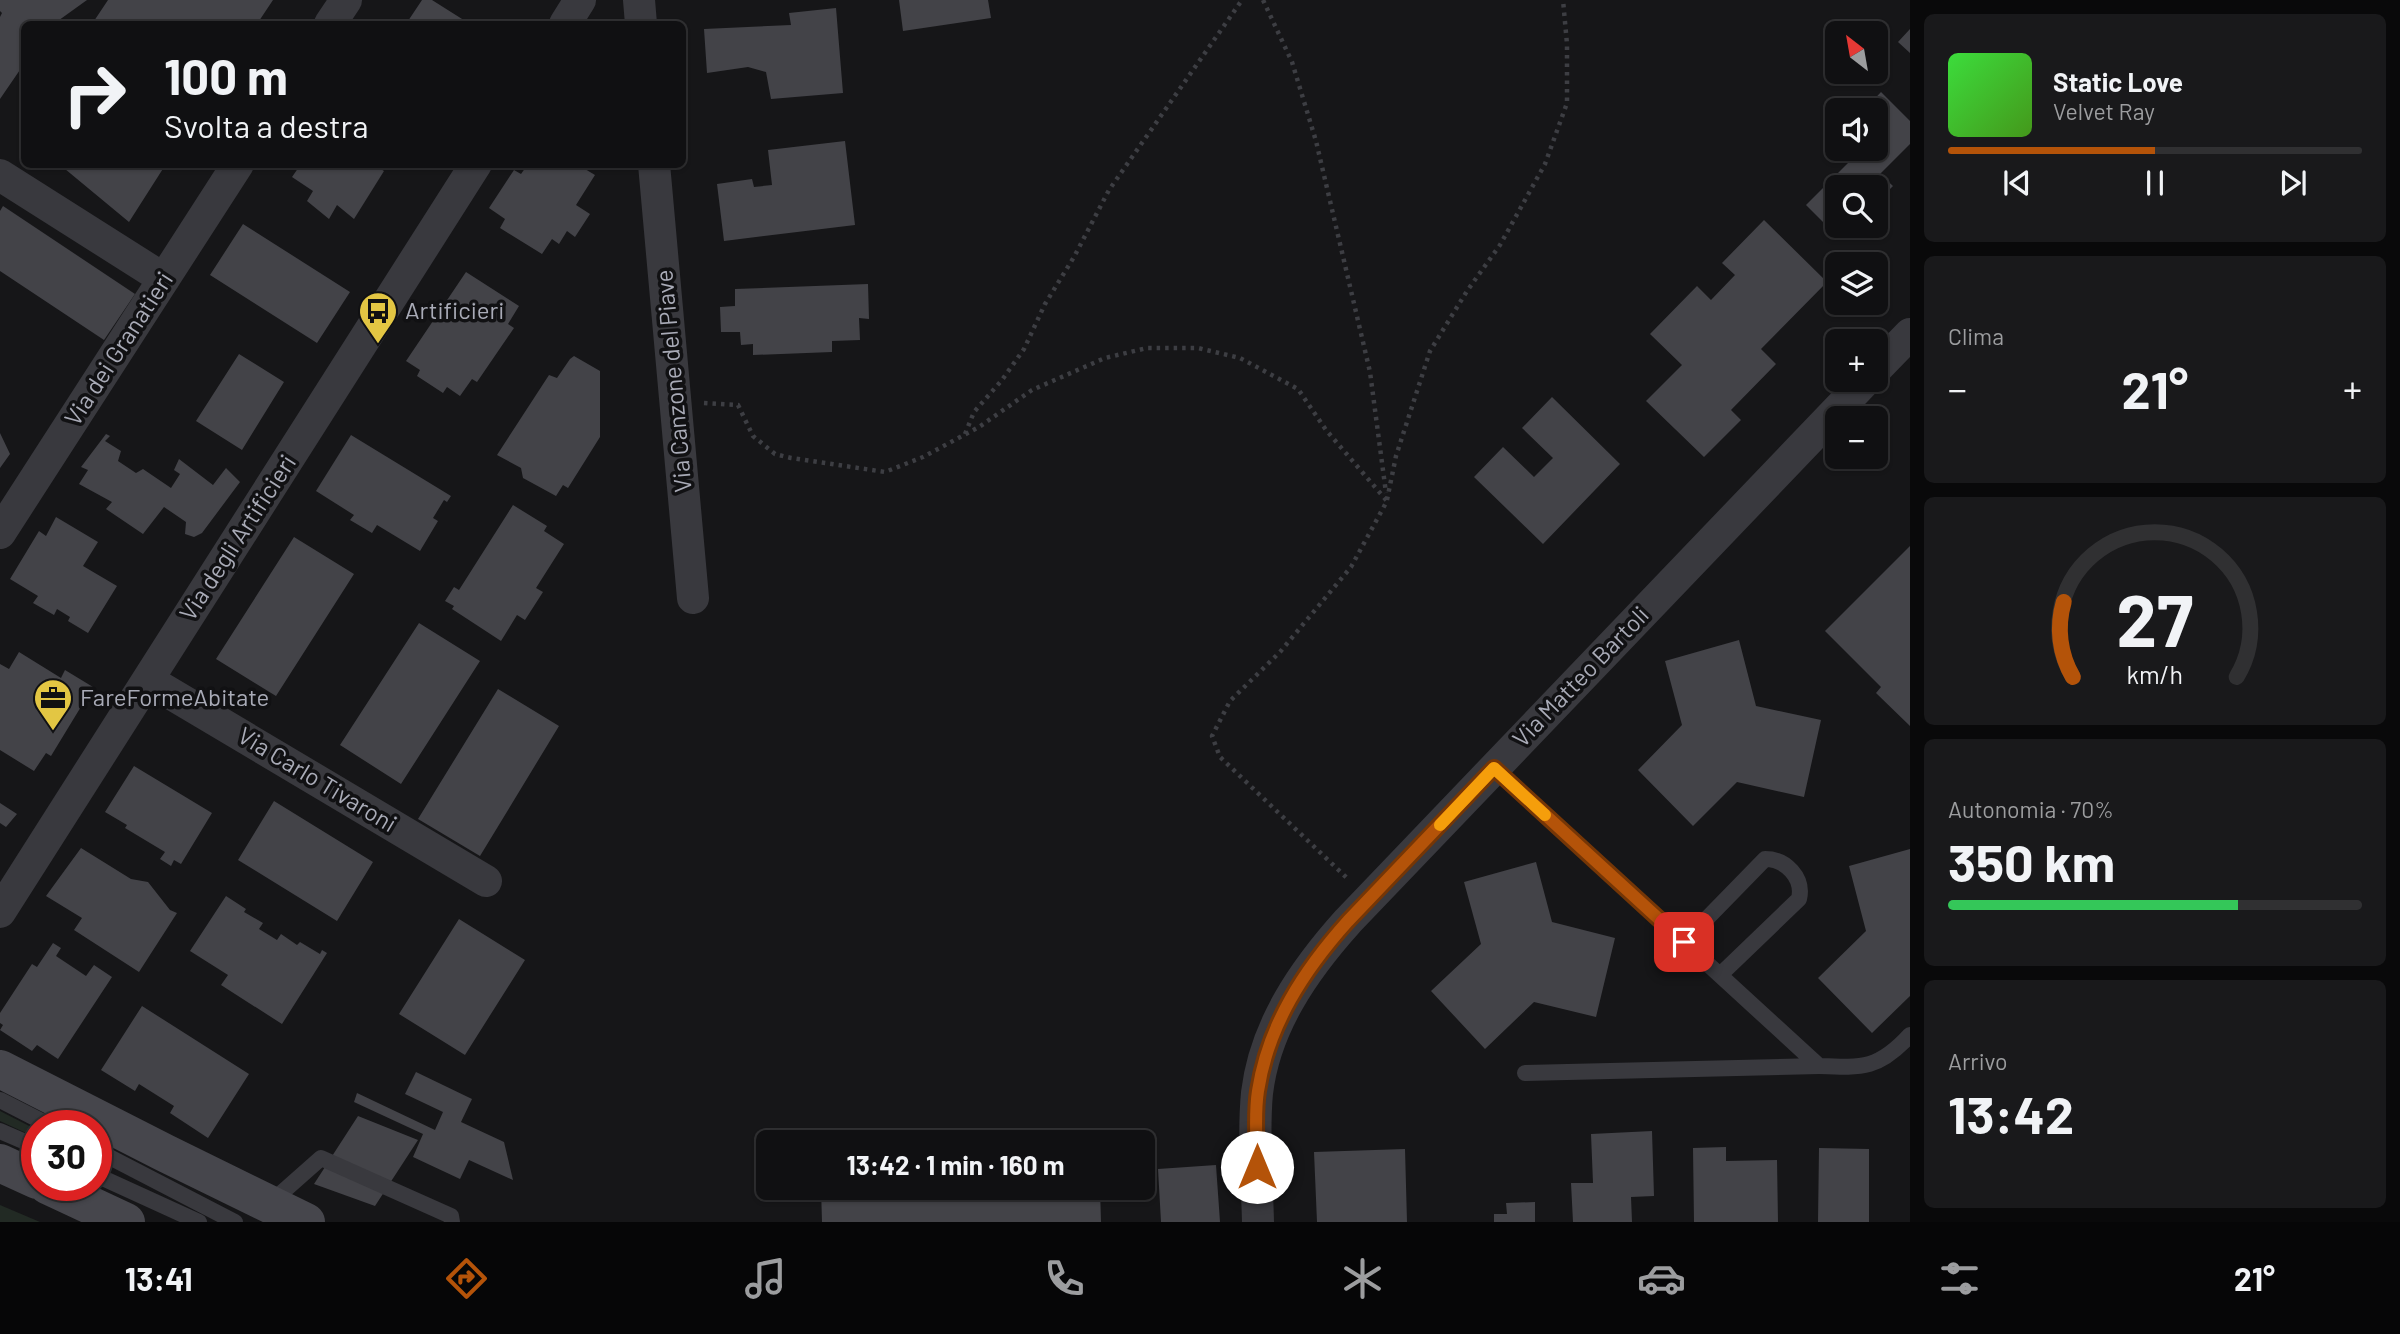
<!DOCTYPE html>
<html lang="it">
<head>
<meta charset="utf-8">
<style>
  body { margin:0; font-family:Barlow,sans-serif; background:#19191b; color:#f1f3f6; height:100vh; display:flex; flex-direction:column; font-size:26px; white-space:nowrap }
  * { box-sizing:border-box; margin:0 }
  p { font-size:23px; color:#9c9d9f }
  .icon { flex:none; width:38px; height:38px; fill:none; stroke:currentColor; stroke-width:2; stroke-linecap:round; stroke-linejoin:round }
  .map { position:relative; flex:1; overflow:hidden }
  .drawer { display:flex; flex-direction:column; gap:14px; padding:14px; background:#09090a; width:490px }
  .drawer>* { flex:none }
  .guide { position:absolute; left:21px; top:21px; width:665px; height:147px; border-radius:10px; box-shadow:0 2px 5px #0004,0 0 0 2px #303032; background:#101012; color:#f1f3f6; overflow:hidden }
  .needle { width:46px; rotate:329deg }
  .buttons { position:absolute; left:1825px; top:21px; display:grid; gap:14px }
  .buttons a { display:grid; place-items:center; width:63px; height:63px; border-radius:10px; background:#101012; box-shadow:0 2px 5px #0004,0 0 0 2px #303032; font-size:35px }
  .speed { position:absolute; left:21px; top:1110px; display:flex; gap:14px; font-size:35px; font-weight:700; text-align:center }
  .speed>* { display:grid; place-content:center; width:91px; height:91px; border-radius:50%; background:#101012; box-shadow:0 2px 5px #0004,0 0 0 2px #303032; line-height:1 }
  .speed .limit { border:10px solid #d22; background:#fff; color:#111 }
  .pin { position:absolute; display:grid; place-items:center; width:60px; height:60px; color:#fff; margin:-30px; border-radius:14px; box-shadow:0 4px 10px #0006 }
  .me { position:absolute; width:77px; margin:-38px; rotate:0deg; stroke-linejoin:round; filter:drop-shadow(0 0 5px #0008) }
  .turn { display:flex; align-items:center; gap:24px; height:147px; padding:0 28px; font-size:32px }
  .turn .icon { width:91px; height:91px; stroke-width:2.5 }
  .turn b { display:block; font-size:49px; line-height:60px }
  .big { font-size:52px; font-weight:700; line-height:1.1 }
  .drawer .widget { flex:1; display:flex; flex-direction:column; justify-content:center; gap:10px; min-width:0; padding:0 24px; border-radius:10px; background:#19191b }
  .drawer .dial { align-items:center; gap:0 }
  .dial svg { height:182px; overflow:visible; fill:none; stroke:#303032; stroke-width:7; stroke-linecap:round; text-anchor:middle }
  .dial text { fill:#f1f3f6; stroke:none }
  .song { display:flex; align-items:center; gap:21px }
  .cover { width:84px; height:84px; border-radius:10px; background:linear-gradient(135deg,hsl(120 70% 55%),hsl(100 70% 35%)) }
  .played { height:7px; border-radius:4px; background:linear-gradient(90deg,#b45309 50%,#303032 50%) }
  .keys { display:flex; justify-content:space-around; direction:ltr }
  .heat { display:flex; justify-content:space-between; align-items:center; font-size:38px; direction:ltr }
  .charge { height:10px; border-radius:5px; background:linear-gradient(90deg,#34c759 70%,#303032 0) }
  .trip { position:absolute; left:756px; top:1130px; width:399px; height:70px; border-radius:10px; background:#101012; box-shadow:0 2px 5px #0004,0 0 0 2px #303032; font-weight:700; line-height:70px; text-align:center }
  .menu { display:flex; height:112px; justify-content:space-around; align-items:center; background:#060607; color:#9c9d9f }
  .menu .icon { width:49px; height:49px }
  .menu .on { color:#b45309 }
  .menu b { font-size:32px; color:#f1f3f6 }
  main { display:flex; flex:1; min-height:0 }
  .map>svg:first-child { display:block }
</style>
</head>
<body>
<main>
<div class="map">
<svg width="1910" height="1222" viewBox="0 0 1910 1222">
  <rect width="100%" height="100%" fill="#161618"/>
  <path fill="#222a24" d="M0 1111 37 1130V1138L0 1121Z
    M0 1205 40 1222H0Z"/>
  <path fill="#434348" d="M0 0H87L55 23 57 24H24V64L0 99V17L2 13 0 11Z
    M108 0H273L257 24H92Z
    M422 0H432L470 24H406Z
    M899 0H988L991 18 903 31Z
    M836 8 843 93 771 99 766 72 748 67 707 73 704 29 791 25 789 13Z
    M1910 29V53L1898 42Z
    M1881 92 1910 121V144L1880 174 1893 186 1876 203V187H1838V226H1854L1840 239 1806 205 1848 163 1830 145 1838 137V149H1876V110H1864Z
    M845 141 855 225 724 241 717 184 752 179 754 187 772 185 768 150Z
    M59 164H166L129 222Z
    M301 164H373L384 171 354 219 337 205 329 219 307 201 313 191 292 177Z
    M528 164H588L585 169 595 175 576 205 590 214 575 237 567 231 559 244 552 239 542 254 500 228 505 219 489 208 514 170 521 174Z
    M3 206 135 294 104 340 0 271V211Z
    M1764 220 1827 282 1761 349 1776 364 1731 410 1741 420 1704 457 1646 401 1682 365 1650 334 1697 286 1711 300 1735 275 1722 263Z
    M243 224 350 292 317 343 210 275Z
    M466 272 519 306 508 324 514 328 477 382 472 379 460 396 447 387 443 393 417 376 420 370 406 361Z
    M868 284 869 319 859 318 860 340 832 341V352L753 355V344L741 345 740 332H721L720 307 735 306V289Z
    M239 354 284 382 242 450 196 421Z
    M574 356 600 371V437L568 488 563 485 556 496 523 478 521 468 497 455 549 375 557 378 570 359Z
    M1552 397 1620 464 1543 544 1474 477 1503 447 1534 477 1553 458 1522 428Z
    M0 433 10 454 0 468Z
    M106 434 110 436 105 441 121 451 118 461 136 473 143 469 171 488 180 474 174 470 179 459 213 485 226 468 240 482 202 533 194 537 185 534 186 522 164 507 143 534 106 509 112 502 79 484 88 470 81 467Z
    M351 435 451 496 447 502 444 500 433 518 438 521 420 551 377 525 372 533 350 520 354 515 316 491Z
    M513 505 547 526 544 531 564 544 536 588 543 592 525 620 517 615 501 641 452 609 454 606 445 601 454 587 459 590Z
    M56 517 98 542 83 566 117 586 88 633 68 621 70 617 57 609 54 615 33 603 38 596 10 579 39 531 46 536Z
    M294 537 354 574 276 696 216 659Z
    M1910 546V726L1876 693 1881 687 1825 631Z
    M419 623 480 661 401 784 340 745Z
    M1739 640 1756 706 1821 720 1804 797 1737 782 1693 826 1638 770 1682 725 1665 661Z
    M19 652 61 678 65 670 93 687 51 756 46 753 34 771 0 750V664L9 669Z
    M498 689 559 726 480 856 418 819Z
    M134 766 212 813 181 864 174 860 171 866 160 859 165 852 125 828 127 825 105 812Z
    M274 801 373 862 337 921 238 860Z
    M0 803 17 814 6 827 0 823Z
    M81 848 131 879 148 882 170 910 177 913 139 972 74 930 82 918 46 896Z
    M1910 849V996L1872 1033 1818 978 1866 931 1849 866Z
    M1536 862 1552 922 1615 938 1596 1017 1534 1002 1485 1049 1431 991 1481 944 1464 882Z
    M226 896 246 909 244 912 263 923 259 929 277 940 281 934 297 945 300 942 320 954 322 950 327 953 282 1024 221 985 228 975 190 951Z
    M459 919 525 960 465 1055 399 1014Z
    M53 943 61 948 56 956 86 976 94 965 112 977 58 1059 37 1045 32 1051 0 1030 3 1025 0 1023V1013L32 964 37 967Z
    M142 1006 249 1074 208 1138 170 1113 174 1106 139 1084 135 1091 101 1070Z
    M416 1072 472 1099 461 1122 504 1142 513 1180 469 1160 460 1179 413 1157 423 1134 354 1102 357 1093 435 1130 443 1112 405 1094Z
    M358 1116 418 1140 375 1206 314 1184Z
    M1652 1131 1654 1196 1631 1197 1632 1222H1573L1571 1183H1593L1591 1134Z
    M1726 1147V1161L1777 1160 1778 1222H1694L1693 1148Z
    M1819 1148 1869 1149V1222H1818Z
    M1405 1149 1407 1222H1317L1314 1152Z
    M1216 1165 1220 1222H1161L1158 1169Z
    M821 1188H860L861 1198 929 1195V1188H1100L1101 1222H822Z
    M1535 1202V1222H1494V1214H1507L1506 1203Z"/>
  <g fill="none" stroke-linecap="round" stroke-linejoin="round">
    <path stroke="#3d3e43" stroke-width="4.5" stroke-dasharray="3.5 5" stroke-linecap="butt" d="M1263 0 1292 62 1316 141 1370 372 1386 493
      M704 403 738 405 753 436 775 454 791 458 885 472 923 457 979 427 1032 390 1105 358 1147 348H1198L1240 358 1298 389 1326 430 1387 501 1351 567 1280 652 1230 701 1212 736 1220 757 1348 879
      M965 434 974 412 1002 380 1024 349 1045 304 1074 257 1109 190 1242 0
      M1387 500 1396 456 1430 351 1467 291 1500 245 1545 164 1567 103V44L1563 0"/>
    <path stroke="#39393e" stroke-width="16" d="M1494 768 1819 1066C1863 1068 1879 1069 1910 1035
      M1684 942 1765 859C1786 859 1804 878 1799 899L1720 975
      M1525 1073 1819 1066
      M0 1100 49 1125
      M0 1131 37 1147
      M96 1150 235 1222
      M96 1175 199 1222
      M269 1204 321 1158 451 1216 452 1222"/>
    <path stroke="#39393e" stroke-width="32" d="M639 0 641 24
      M330 24 346 0
      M565 24 580 0
      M654 164 693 598
      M0 175 164 279
      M1876 369 1910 334
      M0 533 238 164
      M148 680 486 881
      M0 912 476 164
      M1258 1222C1257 1180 1253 1135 1257 1093 1265 1026 1304 970 1348 921L1866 380"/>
    <path stroke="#46464c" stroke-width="38" d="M0 1069 165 1153 306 1222
      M0 1163 37 1180
      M47 1185 126 1222"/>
  </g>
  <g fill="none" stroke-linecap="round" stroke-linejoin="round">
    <defs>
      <path id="route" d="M1257 1167C1257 1142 1254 1116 1258 1091 1268 1025 1304 970 1348 921L1494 768 1684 942"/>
    </defs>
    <use href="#route" stroke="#753606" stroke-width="18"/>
    <use href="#route" stroke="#b45309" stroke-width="12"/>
    <path stroke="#f59e0b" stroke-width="12" d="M1440 825 1494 768 1545 815"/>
  </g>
  <defs>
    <symbol id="bus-pin" viewBox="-11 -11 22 30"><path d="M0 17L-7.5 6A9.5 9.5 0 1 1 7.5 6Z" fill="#e3c643" stroke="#111113"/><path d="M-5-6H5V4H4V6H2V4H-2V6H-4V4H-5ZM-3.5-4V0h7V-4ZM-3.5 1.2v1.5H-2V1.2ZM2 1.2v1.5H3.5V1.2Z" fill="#111"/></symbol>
    <symbol id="office-pin" viewBox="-11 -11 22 30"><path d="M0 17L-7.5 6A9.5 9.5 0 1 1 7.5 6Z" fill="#e3c643" stroke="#111113"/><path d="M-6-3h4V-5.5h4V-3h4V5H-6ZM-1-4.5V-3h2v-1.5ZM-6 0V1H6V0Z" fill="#111"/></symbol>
  </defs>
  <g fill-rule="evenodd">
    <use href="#bus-pin" x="356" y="289" width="44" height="60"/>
    <use href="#office-pin" x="31" y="676" width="44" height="60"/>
  </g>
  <g text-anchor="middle" stroke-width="7" stroke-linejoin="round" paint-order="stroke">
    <g font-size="24" fill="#a9abb7" stroke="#111113" text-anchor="start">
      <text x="405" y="319">Artificieri</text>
      <text x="80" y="706">FareFormeAbitate</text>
    </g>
    <g font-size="24" fill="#a9abb7" stroke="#111113">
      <text transform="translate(119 349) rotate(-57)" y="8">Via dei Granatieri</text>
      <text transform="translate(674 381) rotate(-95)" y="8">Via Canzone del Piave</text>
      <text transform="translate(238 538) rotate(-57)" y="8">Via degli Artificieri</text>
      <text transform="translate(1581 677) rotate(-46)" y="8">Via Matteo Bartoli</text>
      <text transform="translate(317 780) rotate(31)" y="8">Via Carlo Tivaroni</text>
    </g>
  </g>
</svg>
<div class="buttons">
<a><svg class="needle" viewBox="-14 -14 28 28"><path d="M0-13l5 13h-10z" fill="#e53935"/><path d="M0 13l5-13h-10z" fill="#9c9d9f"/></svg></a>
<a><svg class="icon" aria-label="sound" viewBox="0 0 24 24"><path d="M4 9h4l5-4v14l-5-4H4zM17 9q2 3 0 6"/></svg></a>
<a><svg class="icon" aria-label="search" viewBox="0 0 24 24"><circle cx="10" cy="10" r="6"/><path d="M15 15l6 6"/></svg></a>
<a><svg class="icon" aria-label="layers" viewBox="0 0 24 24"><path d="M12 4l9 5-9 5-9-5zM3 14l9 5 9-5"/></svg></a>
<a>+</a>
<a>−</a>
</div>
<div class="speed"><div class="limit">30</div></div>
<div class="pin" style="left:1684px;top:942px;background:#d93025"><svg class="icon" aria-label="arrive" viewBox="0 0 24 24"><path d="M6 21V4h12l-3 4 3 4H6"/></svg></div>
<svg class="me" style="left:1257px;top:1167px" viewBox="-20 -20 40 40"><circle r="19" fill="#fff"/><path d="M0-13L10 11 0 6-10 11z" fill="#b45309"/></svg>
<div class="trip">13:42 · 1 min · 160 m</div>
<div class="guide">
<div class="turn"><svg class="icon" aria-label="right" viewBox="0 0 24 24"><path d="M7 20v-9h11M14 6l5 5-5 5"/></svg><div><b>100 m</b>Svolta a destra</div></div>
</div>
</div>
<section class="drawer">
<div class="widget">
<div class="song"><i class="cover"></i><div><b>Static Love</b><p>Velvet Ray</p></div></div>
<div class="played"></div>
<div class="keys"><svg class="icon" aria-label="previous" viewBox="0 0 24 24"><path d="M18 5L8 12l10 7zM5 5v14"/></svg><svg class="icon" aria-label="pause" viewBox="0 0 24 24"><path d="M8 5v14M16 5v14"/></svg><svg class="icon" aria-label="next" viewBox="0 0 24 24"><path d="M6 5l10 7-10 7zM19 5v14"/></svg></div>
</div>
<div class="widget"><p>Clima</p>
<div class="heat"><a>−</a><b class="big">21°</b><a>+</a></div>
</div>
<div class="widget dial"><svg viewBox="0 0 100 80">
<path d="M14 69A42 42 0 1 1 86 69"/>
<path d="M14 69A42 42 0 0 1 10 36" stroke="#b45309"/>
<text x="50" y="56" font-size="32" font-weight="700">27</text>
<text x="50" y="72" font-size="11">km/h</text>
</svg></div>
<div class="widget"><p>Autonomia · 70%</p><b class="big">350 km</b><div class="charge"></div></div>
<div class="widget"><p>Arrivo</p><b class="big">13:42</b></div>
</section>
</main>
<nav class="menu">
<b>13:41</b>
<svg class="icon on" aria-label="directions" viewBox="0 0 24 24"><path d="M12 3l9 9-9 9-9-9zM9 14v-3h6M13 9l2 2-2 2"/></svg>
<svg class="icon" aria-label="music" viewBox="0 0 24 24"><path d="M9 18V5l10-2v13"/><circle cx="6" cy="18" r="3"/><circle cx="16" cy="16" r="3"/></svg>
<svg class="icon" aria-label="phone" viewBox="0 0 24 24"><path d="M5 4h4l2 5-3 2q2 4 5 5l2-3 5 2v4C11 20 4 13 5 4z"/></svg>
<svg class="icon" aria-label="climate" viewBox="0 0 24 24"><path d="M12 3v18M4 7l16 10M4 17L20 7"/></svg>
<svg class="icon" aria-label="car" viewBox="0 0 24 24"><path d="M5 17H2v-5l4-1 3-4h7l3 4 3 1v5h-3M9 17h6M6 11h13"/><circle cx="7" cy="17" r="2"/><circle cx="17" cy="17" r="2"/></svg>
<svg class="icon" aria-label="filters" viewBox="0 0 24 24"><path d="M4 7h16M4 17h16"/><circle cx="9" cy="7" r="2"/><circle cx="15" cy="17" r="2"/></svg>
<b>21°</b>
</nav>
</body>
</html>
